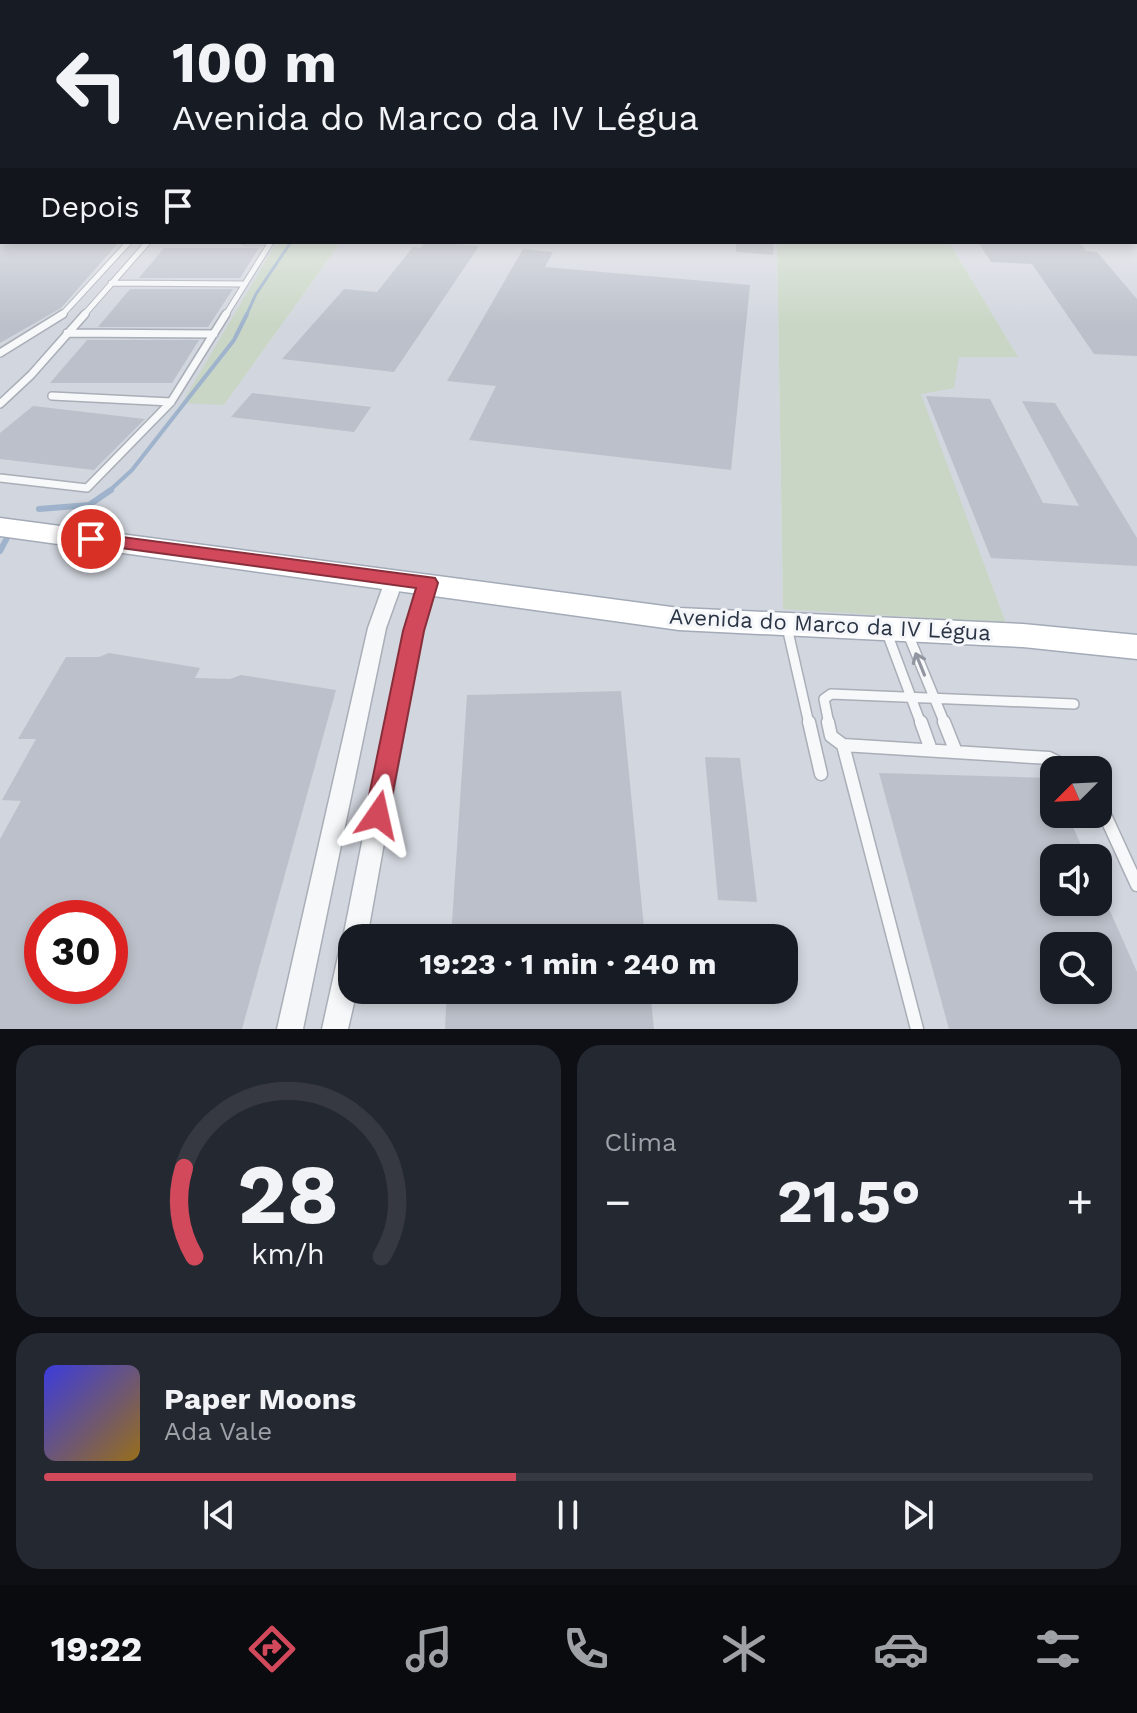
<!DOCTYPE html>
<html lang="pt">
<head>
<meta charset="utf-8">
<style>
  body { margin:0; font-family:"Work Sans",sans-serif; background:#242831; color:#f1f3f6; height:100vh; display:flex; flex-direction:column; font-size:30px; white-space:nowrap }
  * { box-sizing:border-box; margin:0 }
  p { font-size:26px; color:#9ea1a6 }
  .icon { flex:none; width:44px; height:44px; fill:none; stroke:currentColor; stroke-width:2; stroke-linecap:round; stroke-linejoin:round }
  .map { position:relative; height:1029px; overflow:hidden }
  .details { display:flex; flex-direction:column; gap:16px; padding:16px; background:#0d0f14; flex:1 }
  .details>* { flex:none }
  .top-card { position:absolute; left:0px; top:0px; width:1138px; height:244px; box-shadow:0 4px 12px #0003; background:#171b24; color:#f1f3f6; overflow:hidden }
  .needle { width:52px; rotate:246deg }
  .fabs { position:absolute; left:1040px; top:756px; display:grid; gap:16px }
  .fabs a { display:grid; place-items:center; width:72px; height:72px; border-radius:16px; background:#171b24; box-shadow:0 4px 12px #0003; font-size:40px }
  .speed { position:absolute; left:24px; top:900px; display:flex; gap:16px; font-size:40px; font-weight:700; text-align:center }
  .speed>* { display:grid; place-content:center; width:104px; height:104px; border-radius:50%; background:#171b24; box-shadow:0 4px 12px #0003; line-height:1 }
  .speed .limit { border:12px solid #d22; background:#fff; color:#111 }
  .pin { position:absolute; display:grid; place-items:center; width:68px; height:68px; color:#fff; margin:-34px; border:4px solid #fff; border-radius:50%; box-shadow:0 2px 8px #0007 }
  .me { position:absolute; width:88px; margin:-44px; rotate:11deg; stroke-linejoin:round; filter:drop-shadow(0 0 6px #0008) }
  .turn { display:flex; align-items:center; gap:28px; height:168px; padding:0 40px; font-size:36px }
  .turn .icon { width:104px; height:104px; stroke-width:2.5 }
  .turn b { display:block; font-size:56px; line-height:68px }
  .then { display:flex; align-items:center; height:76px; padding:0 40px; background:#0003; gap:16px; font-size:30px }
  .big { font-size:60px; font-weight:700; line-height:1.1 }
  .details .tile { flex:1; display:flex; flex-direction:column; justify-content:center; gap:12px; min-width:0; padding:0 28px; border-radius:24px; background:#242831 }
  .details .dial { align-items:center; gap:0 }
  .dial svg { height:208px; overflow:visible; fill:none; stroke:#363941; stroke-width:7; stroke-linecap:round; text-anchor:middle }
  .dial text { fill:#f1f3f6; stroke:none }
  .song { display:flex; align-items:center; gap:24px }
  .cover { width:96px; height:96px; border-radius:12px; background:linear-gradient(135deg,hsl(240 70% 55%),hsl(40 70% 35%)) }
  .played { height:8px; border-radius:4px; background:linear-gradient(90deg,#d1495b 45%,#363941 45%) }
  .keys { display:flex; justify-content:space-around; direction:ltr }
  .heat { display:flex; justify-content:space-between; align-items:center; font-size:44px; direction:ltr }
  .details .tiles { flex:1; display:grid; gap:16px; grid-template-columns:1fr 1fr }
  .tile:last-child { grid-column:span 2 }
  .trip { position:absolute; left:338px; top:924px; width:460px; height:80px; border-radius:24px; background:#171b24; box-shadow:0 4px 12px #0003; font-weight:700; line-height:80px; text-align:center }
  .dock { display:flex; height:128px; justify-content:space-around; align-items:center; background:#090b0e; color:#9ea1a6 }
  .dock .icon { width:56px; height:56px }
  .dock .current { color:#d1495b }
  .dock b { font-size:36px; color:#f1f3f6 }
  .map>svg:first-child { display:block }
</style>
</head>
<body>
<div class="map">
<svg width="1137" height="1029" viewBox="0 0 1137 1029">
  <rect width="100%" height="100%" fill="#e4e7ec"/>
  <path fill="#d2d6de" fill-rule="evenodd" d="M0 181 2 242H287L224 405 341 242H777L783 608 1006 623 920 394 959 357 1017 356 949 242H1136L1137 181V1029H0ZM1054 770H1098V814H1054ZM1054 858H1098V902H1054ZM42 918H110V986H42ZM352 938H784V990H352ZM1054 946H1098V990H1054Z"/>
  <path fill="#c9d6c5" d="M277 242H341L224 405 182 403Z
    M777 242H949L1018 357H959L954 388 921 394 1006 623 783 609Z"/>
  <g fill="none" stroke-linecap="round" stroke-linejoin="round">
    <path stroke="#9fb4cc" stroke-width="3" d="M246 316 256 294 291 242"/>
    <path stroke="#9fb4cc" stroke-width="4" d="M108 492 132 470 234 340 247 314"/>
    <path stroke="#9fb4cc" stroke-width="6" d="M39 509 89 505 111 490
      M0 551 8 536"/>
  </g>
  <path fill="#bbc0ca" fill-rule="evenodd" d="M0 242H119L61 308 0 343Z
    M425 242 479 246 394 372 282 359 344 289 377 292 413 247 421 248Z
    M736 242H774L773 255 736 252Z
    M978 242H1079L1086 251 1097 252 1137 299V356L1094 354 1032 264 991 262Z
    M164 248H259L240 278H139Z
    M523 249 553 252 545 267 750 285 731 470 469 440 496 386 447 381Z
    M130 289H233L208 327H98Z
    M87 340H199L172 383H50Z
    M252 393 371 407 354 432 231 417Z
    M926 396 990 399 1043 503 1079 506 1022 401 1055 403 1137 538V566L991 558Z
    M33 406 145 419 94 470 0 459V433Z
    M109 653 200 668 195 678 230 679 241 675 336 690 242 1029H0V839L21 801 2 800 36 739H18L66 657H99ZM42 918H110V986H42Z
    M621 691 645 938H451L467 695Z
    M705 757 740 758 757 902 718 900Z
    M879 773 1051 778 1054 785V814H1067L1087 858H1054V902H1106L1137 972V1029H949ZM1054 946H1098V990H1054Z
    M447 990H650L654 1029H445Z"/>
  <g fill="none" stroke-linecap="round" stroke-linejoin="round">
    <defs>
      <path id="lane-far3" d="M245 242H271
        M111 283 245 284
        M61 316 129 242
        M83 316 148 242
        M225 316 271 242"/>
      <path id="lane-far2" d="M67 333 214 334
        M0 353 63 314
        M52 396 171 402
        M0 404 31 375 85 314
        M0 478 87 488 171 402 226 314"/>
      <path id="lane-far1" d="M787 627 809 724
        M887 633 921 724
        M908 634 945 724
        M829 724 824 699 831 694 1074 704"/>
      <path id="lane" d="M809 722 821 774
        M828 722 831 736 843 745 1049 758 1073 770
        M921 722 931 750
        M944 722 956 752
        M843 745 917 1029
        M1098 800 1137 885"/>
      <path id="street" d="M395 572 401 574 404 578 386 628 303 1029H277L368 628 386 578 389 574Z
        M428 577 434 579 437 583 422 631 367 938H352V990H357L348 1029H322L339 952 344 943 343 938 404 631 419 583 422 579Z"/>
      <path id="primary" d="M0 518 679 608 1023 624 1137 635V659L1023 647 679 630 0 536Z"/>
    </defs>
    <use href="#lane-far3" stroke="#a9aeb7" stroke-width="7"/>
    <use href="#lane-far2" stroke="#a9aeb7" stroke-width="10"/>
    <use href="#lane-far1" stroke="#a9aeb7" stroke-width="12"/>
    <use href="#lane" stroke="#a9aeb7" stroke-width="15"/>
    <use href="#street" stroke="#a9aeb7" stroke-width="3"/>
    <use href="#primary" stroke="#a3abb8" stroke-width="3"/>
    <use href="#lane-far3" stroke="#f7f8fa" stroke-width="5"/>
    <use href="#lane-far2" stroke="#f7f8fa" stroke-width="7"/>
    <use href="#lane-far1" stroke="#f7f8fa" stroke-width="9"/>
    <use href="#lane" stroke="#f7f8fa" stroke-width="12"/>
    <use href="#street" fill="#f7f8fa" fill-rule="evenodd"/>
    <use href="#primary" fill="#fff" fill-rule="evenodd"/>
  </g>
  <defs><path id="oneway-shaft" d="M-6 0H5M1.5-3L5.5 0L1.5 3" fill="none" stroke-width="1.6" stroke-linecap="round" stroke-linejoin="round" transform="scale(2)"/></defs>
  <use stroke="#9196a0" href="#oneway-shaft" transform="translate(920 664) rotate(-112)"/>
  <linearGradient id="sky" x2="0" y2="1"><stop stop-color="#8bb4dd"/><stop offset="0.56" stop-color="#f3f4f6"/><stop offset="1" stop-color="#f3f4f6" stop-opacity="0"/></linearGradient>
  <rect width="1137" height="325" fill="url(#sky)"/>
  <path fill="#d1495b" stroke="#882f3b" stroke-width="2" d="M91 533 435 578 438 583 424 631 387 823 378 826 369 823 365 815 403 631 416 588 84 543 81 539 84 534Z"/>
  <g text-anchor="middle" stroke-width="6" stroke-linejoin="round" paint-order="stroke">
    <g font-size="22" fill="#2b3445" stroke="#f4f6f9">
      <text transform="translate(830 624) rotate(3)" y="8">Avenida do Marco da IV Légua</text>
    </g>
  </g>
</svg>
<div class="fabs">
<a><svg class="needle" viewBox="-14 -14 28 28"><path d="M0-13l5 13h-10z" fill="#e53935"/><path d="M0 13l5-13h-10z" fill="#9ea1a6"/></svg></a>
<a><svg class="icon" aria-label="sound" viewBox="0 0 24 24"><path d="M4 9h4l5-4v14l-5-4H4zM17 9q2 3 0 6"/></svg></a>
<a><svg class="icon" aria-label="search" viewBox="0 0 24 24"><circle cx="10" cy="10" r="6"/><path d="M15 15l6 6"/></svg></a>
</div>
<div class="speed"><div class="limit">30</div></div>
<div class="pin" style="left:91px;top:539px;background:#d93025"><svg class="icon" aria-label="arrive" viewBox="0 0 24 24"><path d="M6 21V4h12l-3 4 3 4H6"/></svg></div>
<svg class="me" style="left:378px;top:815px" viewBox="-20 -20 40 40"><path d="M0-17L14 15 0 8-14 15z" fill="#d1495b" stroke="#fff" stroke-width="4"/></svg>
<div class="trip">19:23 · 1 min · 240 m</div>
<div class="top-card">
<div class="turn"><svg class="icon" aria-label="left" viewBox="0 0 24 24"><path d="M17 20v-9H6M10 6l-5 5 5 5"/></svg><div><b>100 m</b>Avenida do Marco da IV Légua</div></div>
<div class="then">Depois<svg class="icon" aria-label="arrive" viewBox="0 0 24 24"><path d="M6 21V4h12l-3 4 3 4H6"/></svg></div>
</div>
</div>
<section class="details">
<div class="tiles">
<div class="tile dial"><svg viewBox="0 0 100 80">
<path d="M14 69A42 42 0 1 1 86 69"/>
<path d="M14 69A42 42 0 0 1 10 35" stroke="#d1495b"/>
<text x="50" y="56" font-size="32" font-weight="700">28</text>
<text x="50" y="72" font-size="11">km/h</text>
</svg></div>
<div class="tile"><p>Clima</p>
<div class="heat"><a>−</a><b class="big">21.5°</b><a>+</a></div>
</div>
<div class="tile">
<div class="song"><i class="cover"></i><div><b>Paper Moons</b><p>Ada Vale</p></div></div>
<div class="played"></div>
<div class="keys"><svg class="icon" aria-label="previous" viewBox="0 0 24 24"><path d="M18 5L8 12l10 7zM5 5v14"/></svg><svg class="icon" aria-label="pause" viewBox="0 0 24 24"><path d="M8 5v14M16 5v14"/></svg><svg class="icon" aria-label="next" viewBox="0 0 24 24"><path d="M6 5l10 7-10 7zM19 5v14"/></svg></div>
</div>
</div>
</section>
<nav class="dock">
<b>19:22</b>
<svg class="icon current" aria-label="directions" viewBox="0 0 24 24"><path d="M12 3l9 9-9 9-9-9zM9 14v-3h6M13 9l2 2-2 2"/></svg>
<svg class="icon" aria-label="music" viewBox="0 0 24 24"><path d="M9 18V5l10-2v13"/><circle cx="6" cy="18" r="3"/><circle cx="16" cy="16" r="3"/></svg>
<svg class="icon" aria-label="phone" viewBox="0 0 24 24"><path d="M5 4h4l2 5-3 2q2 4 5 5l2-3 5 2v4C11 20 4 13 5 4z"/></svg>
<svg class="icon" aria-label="climate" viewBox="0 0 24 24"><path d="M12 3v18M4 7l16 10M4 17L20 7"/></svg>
<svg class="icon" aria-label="car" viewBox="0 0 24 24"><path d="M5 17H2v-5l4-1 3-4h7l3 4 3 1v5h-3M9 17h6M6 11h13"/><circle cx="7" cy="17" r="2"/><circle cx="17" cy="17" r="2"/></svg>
<svg class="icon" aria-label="filters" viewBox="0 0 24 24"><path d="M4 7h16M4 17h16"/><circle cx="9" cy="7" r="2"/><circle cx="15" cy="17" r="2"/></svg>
</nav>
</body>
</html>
